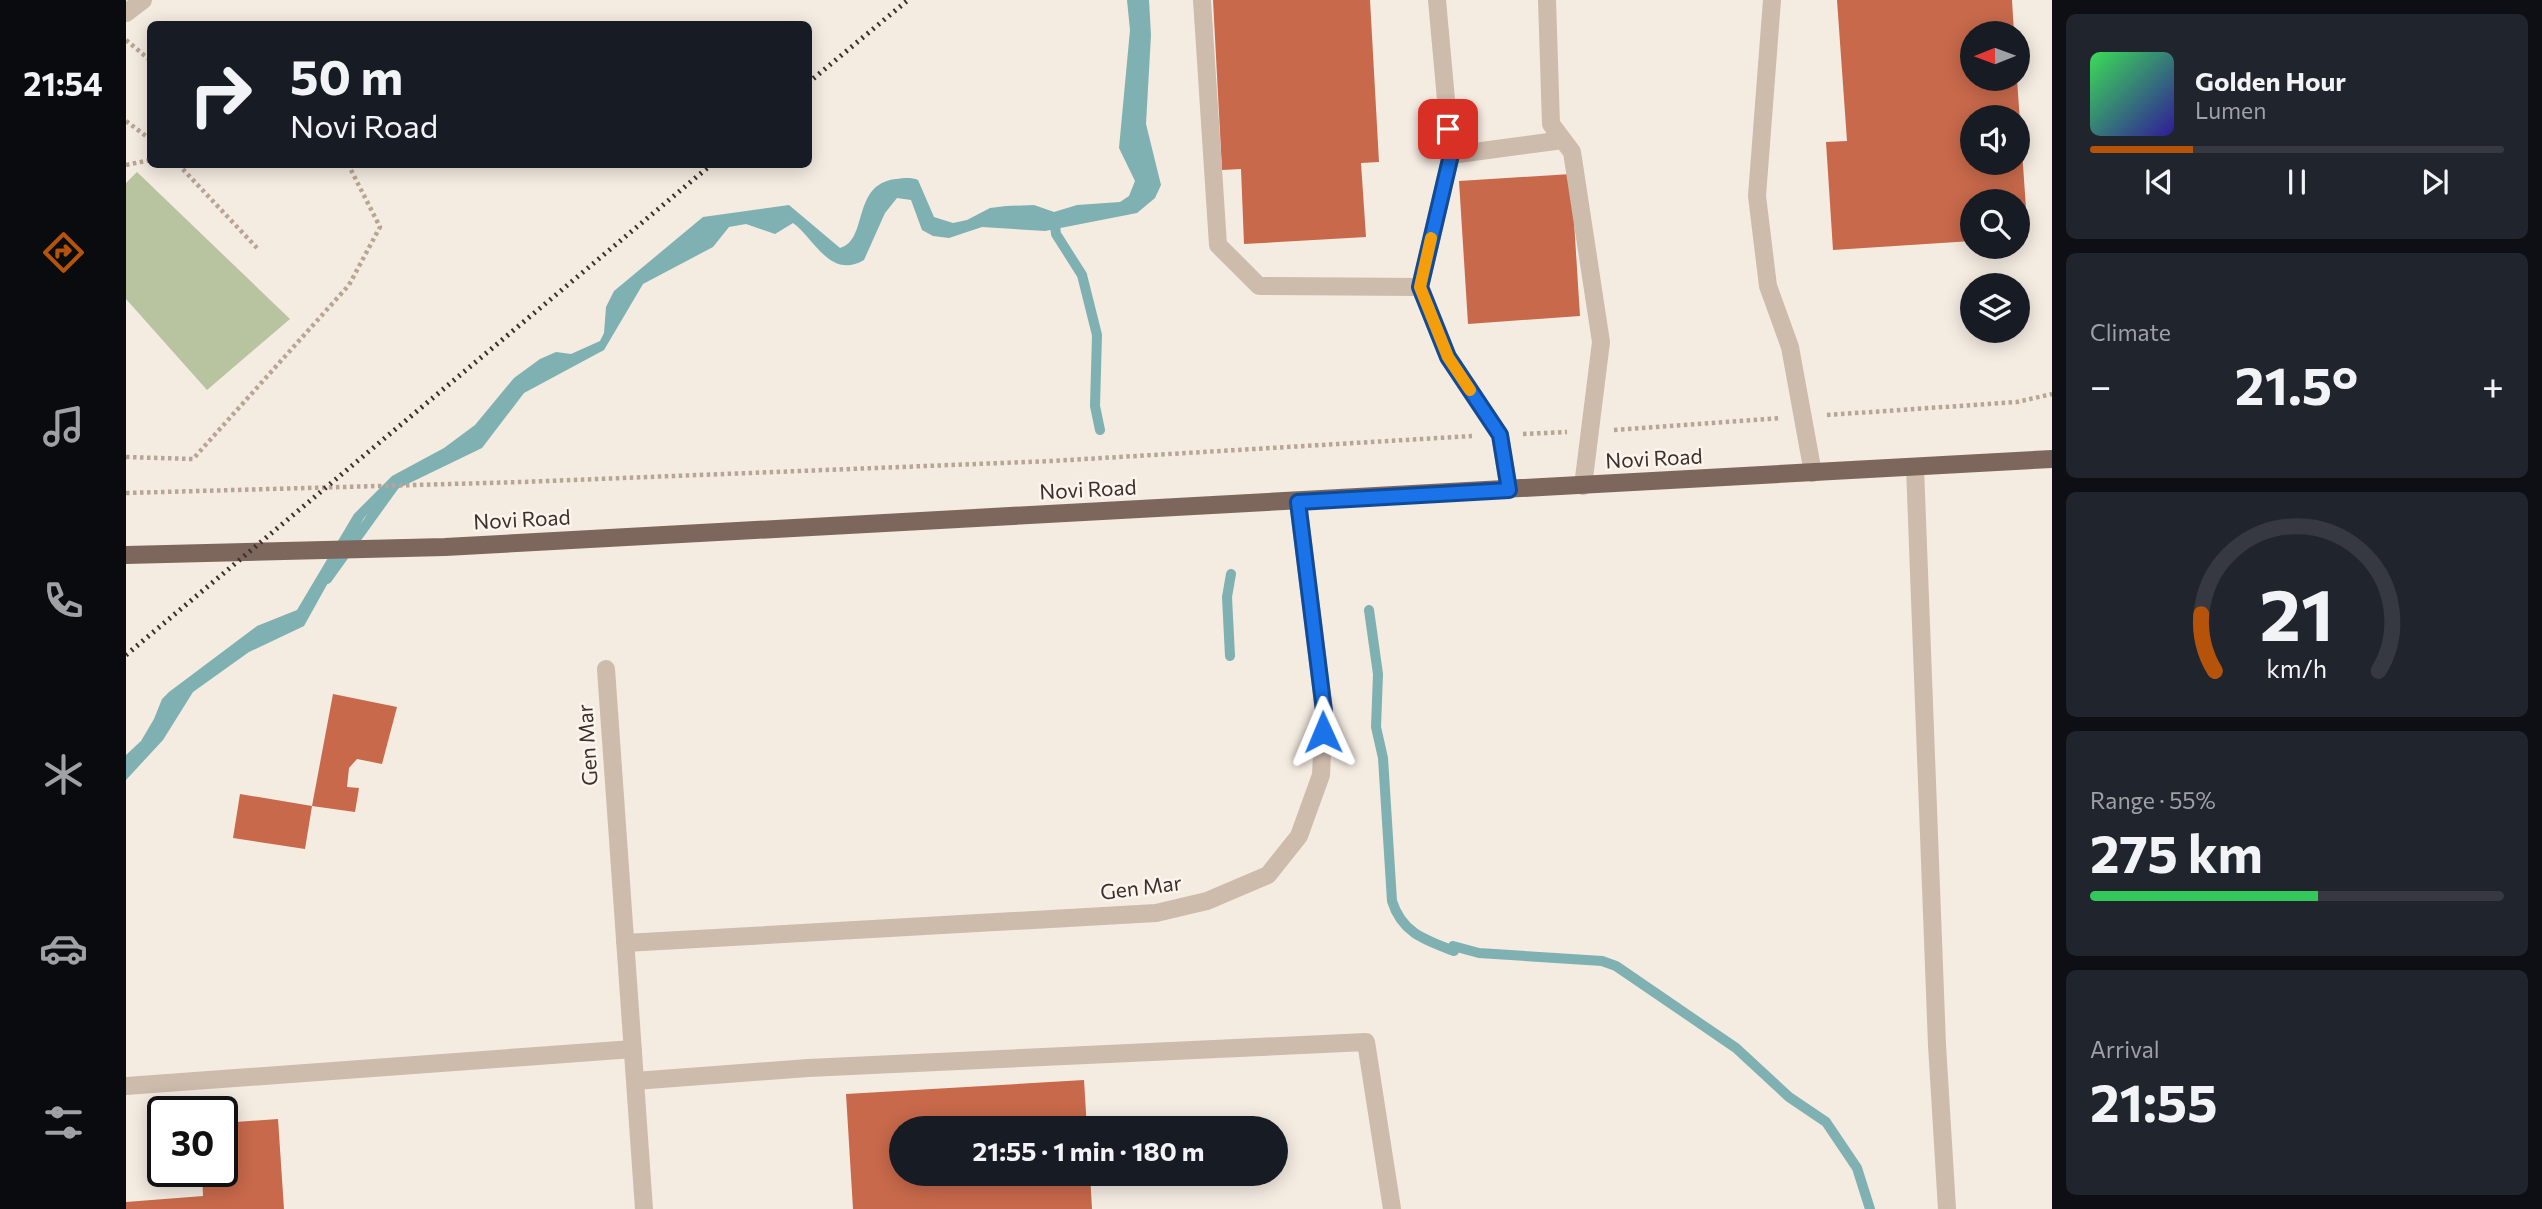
<!DOCTYPE html>
<html lang="en">
<head>
<meta charset="utf-8">
<style>
  body { margin:0; font-family:Commissioner,sans-serif; background:#20242c; color:#f1f3f6; height:100vh; display:flex; flex-direction:column; font-size:26px; white-space:nowrap }
  * { box-sizing:border-box; margin:0 }
  p { font-size:23px; color:#9ea1a6 }
  .icon { flex:none; width:38px; height:38px; fill:none; stroke:currentColor; stroke-width:2; stroke-linecap:round; stroke-linejoin:round }
  .map { position:relative; flex:1; overflow:hidden }
  .drawer { display:flex; flex-direction:column; gap:14px; padding:14px; background:#0d0f14; width:490px }
  .drawer>* { flex:none }
  .banner { position:absolute; left:21px; top:21px; width:665px; height:147px; border-radius:10px; box-shadow:0 4px 18px #0003; background:#171b24; color:#f1f3f6; overflow:hidden }
  .needle { width:46px; rotate:269deg }
  .buttons { position:absolute; left:1834px; top:21px; display:grid; gap:14px }
  .buttons a { display:grid; place-items:center; width:70px; height:70px; border-radius:50%; background:#171b24; box-shadow:0 4px 18px #0003; font-size:35px }
  .speed { position:absolute; left:21px; top:1096px; display:flex; gap:14px; font-size:35px; font-weight:700; text-align:center }
  .speed>* { display:grid; place-content:center; width:91px; height:91px; border-radius:50%; background:#171b24; box-shadow:0 4px 18px #0003; line-height:1 }
  .speed .limit { border:4px solid #111; border-radius:10px; background:#fff; color:#111 }
  .pin { position:absolute; display:grid; place-items:center; width:60px; height:60px; color:#fff; margin:-30px; border-radius:14px; box-shadow:0 4px 10px #0006 }
  .me { position:absolute; width:77px; margin:-38px; rotate:359deg; stroke-linejoin:round; filter:drop-shadow(0 0 5px #0008) }
  .turn { display:flex; align-items:center; gap:24px; height:147px; padding:0 28px; font-size:32px }
  .turn .icon { width:91px; height:91px; stroke-width:2.5 }
  .turn b { display:block; font-size:49px; line-height:60px }
  .big { font-size:52px; font-weight:700; line-height:1.1 }
  .drawer .card { flex:1; display:flex; flex-direction:column; justify-content:center; gap:10px; min-width:0; padding:0 24px; border-radius:10px; background:#20242c }
  .drawer .dial { align-items:center; gap:0 }
  .dial svg { height:182px; overflow:visible; fill:none; stroke:#363941; stroke-width:7; stroke-linecap:round; text-anchor:middle }
  .dial text { fill:#f1f3f6; stroke:none }
  .song { display:flex; align-items:center; gap:21px }
  .cover { width:84px; height:84px; border-radius:10px; background:linear-gradient(135deg,hsl(130 70% 55%),hsl(250 70% 35%)) }
  .played { height:7px; border-radius:4px; background:linear-gradient(90deg,#b45309 25%,#363941 25%) }
  .keys { display:flex; justify-content:space-around; direction:ltr }
  .heat { display:flex; justify-content:space-between; align-items:center; font-size:38px; direction:ltr }
  .charge { height:10px; border-radius:5px; background:linear-gradient(90deg,#34c759 55%,#363941 0) }
  .trip { position:absolute; left:763px; top:1116px; width:399px; height:70px; border-radius:35px; background:#171b24; box-shadow:0 4px 18px #0003; font-weight:700; line-height:70px; text-align:center }
  main { display:flex; flex:1; min-height:0 }
  .dock { display:flex; flex-direction:column; width:126px; justify-content:space-around; align-items:center; background:#090b0e; color:#9ea1a6 }
  .dock .icon { width:49px; height:49px }
  .dock .on { color:#b45309 }
  .dock b { font-size:32px; color:#f1f3f6 }
  .map>svg:first-child { display:block }
</style>
</head>
<body>
<main>
<nav class="dock">
<b>21:54</b>
<svg class="icon on" aria-label="directions" viewBox="0 0 24 24"><path d="M12 3l9 9-9 9-9-9zM9 14v-3h6M13 9l2 2-2 2"/></svg>
<svg class="icon" aria-label="music" viewBox="0 0 24 24"><path d="M9 18V5l10-2v13"/><circle cx="6" cy="18" r="3"/><circle cx="16" cy="16" r="3"/></svg>
<svg class="icon" aria-label="phone" viewBox="0 0 24 24"><path d="M5 4h4l2 5-3 2q2 4 5 5l2-3 5 2v4C11 20 4 13 5 4z"/></svg>
<svg class="icon" aria-label="climate" viewBox="0 0 24 24"><path d="M12 3v18M4 7l16 10M4 17L20 7"/></svg>
<svg class="icon" aria-label="car" viewBox="0 0 24 24"><path d="M5 17H2v-5l4-1 3-4h7l3 4 3 1v5h-3M9 17h6M6 11h13"/><circle cx="7" cy="17" r="2"/><circle cx="17" cy="17" r="2"/></svg>
<svg class="icon" aria-label="filters" viewBox="0 0 24 24"><path d="M4 7h16M4 17h16"/><circle cx="9" cy="7" r="2"/><circle cx="15" cy="17" r="2"/></svg>
</nav>
<div class="map">
<svg width="1926" height="1209" viewBox="0 0 1926 1209">
  <rect width="100%" height="100%" fill="#f4ebe1"/>
  <path fill="#b8c4a0" d="M11 172 164 319 81 390 0 299V183Z"/>
  <path fill="#7fb0b2" d="M1001 0H1023L1025 35 1020 124 1035 185 1029 198 1011 213 919 231 856 227 823 238 807 236 796 230 785 200 771 198 759 213 738 260C704 280 688 238 667 223L649 234 620 224 603 227 587 247 517 284 478 350 398 393 356 448 263 493 238 518 178 626 123 652 67 692 37 740 0 780V755L15 741 28 719 36 699 43 692 131 626 171 610 228 514 266 476 318 448 349 425 388 378 414 359 430 352 445 354 474 341 478 333 480 307 488 291 577 217 663 205 714 248C743 240 725 184 770 179 778 178 785 177 792 180L808 217 827 223 841 220 864 208 880 206 908 205 928 212 951 205 994 202 1003 196 1009 181 993 148 1004 30Z"/>
  <g fill="none" stroke-linecap="round" stroke-linejoin="round">
    <path stroke="#7fb0b2" stroke-width="10" d="M928 217 930 234 956 275 971 335 969 406 974 430
      M201 579 268 486
      M1243 610 1252 674 1250 727 1257 758 1266 901C1276 933 1299 940 1328 951L1327 946 1353 953 1476 961 1490 966 1610 1048 1663 1097 1700 1122 1731 1168 1744 1209
      M1104 656 1101 597 1105 574"/>
  </g>
  <path fill="#c8694b" fill-rule="evenodd" d="M1087 0H1244L1253 162 1235 163 1240 237 1118 244 1115 169 1096 170Z
    M1711 0H1886L1888 33H1846V79H1891L1902 237H1892V201H1846V241L1707 250 1700 142 1721 141ZM1846 117H1892V163H1846Z
    M1445 174 1454 316 1342 324 1333 181Z
    M207 694 271 707 256 764 231 759 223 768 221 787 233 788 229 812 186 806Z
    M114 794 186 806 179 849 107 838Z
    M958 1080 961 1129H775V1174H964L966 1209H727L720 1094Z
    M152 1119 158 1209H0V1202L77 1196 76 1171H96V1123Z"/>
  <g fill="none" stroke-linecap="round" stroke-linejoin="round">
    <path stroke="#b9a596" stroke-width="4.5" stroke-dasharray="3.5 3.5" stroke-linecap="butt" d="M0 40 24 60
      M0 121 24 139
      M52 164 131 248
      M0 165 24 160
      M1701 415 1891 402 1926 394
      M1488 430 1654 418
      M1397 434 1441 432
      M0 457 67 459 223 285 254 227 222 164
      M0 493 396 482 926 461 1346 436"/>
    <path stroke="#cdbbac" stroke-width="18" d="M1076 0 1092 245 1133 286 1294 287 1322 357 1374 435 1383 490
      M1421 0 1425 124 1446 152 1475 342 1457 486
      M1646 0 1631 196 1642 286 1664 347 1687 473
      M0 13 17 0
      M1325 155 1437 140
      M1294 287 1325 155 1311 0
      M1789 467 1811 1045 1821 1209
      M480 669 518 1209
      M499 943 1030 913 1081 901 1142 875 1173 836 1195 775 1198 711 1172 502
      M509 1081 682 1068 1240 1042 1266 1209
      M0 1086 507 1049"/>
    <path stroke="#7d675c" stroke-width="18" d="M0 555 319 547 1926 459"/>
    <path stroke="#3b302b" stroke-width="5" stroke-dasharray="2 5" stroke-linecap="butt" d="M682 83 782 0
      M0 655 586 164"/>
  </g>
  <g fill="none" stroke-linecap="round" stroke-linejoin="round">
    <defs>
      <path id="route" d="M1197 732 1198 711 1172 502 1383 490 1374 435 1322 357 1294 287 1325 155 1322 129"/>
    </defs>
    <use href="#route" stroke="#114b97" stroke-width="18"/>
    <use href="#route" stroke="#1a73e8" stroke-width="12"/>
    <path stroke="#f59e0b" stroke-width="12" d="M1305 238 1294 287 1322 357 1344 390"/>
  </g>
  <g text-anchor="middle" stroke-width="5" stroke-linejoin="round" paint-order="stroke">
    <g font-size="21" fill="#3b302b" stroke="#fbf5ee">
      <text transform="translate(1528 459) rotate(-3)" y="7">Novi Road</text>
      <text transform="translate(962 490) rotate(-3)" y="7">Novi Road</text>
      <text transform="translate(396 520) rotate(-3)" y="7">Novi Road</text>
      <text transform="translate(462 745) rotate(-94)" y="7">Gen Mar</text>
      <text transform="translate(1015 888) rotate(-7)" y="7">Gen Mar</text>
    </g>
  </g>
</svg>
<div class="buttons">
<a><svg class="needle" viewBox="-14 -14 28 28"><path d="M0-13l5 13h-10z" fill="#e53935"/><path d="M0 13l5-13h-10z" fill="#9ea1a6"/></svg></a>
<a><svg class="icon" aria-label="sound" viewBox="0 0 24 24"><path d="M4 9h4l5-4v14l-5-4H4zM17 9q2 3 0 6"/></svg></a>
<a><svg class="icon" aria-label="search" viewBox="0 0 24 24"><circle cx="10" cy="10" r="6"/><path d="M15 15l6 6"/></svg></a>
<a><svg class="icon" aria-label="layers" viewBox="0 0 24 24"><path d="M12 4l9 5-9 5-9-5zM3 14l9 5 9-5"/></svg></a>
</div>
<div class="speed"><div class="limit">30</div></div>
<div class="pin" style="left:1322px;top:129px;background:#d93025"><svg class="icon" aria-label="arrive" viewBox="0 0 24 24"><path d="M6 21V4h12l-3 4 3 4H6"/></svg></div>
<svg class="me" style="left:1197px;top:732px" viewBox="-20 -20 40 40"><path d="M0-17L14 15 0 8-14 15z" fill="#1a73e8" stroke="#fff" stroke-width="4"/></svg>
<div class="trip">21:55 · 1 min · 180 m</div>
<div class="banner">
<div class="turn"><svg class="icon" aria-label="right" viewBox="0 0 24 24"><path d="M7 20v-9h11M14 6l5 5-5 5"/></svg><div><b>50 m</b>Novi Road</div></div>
</div>
</div>
<section class="drawer">
<div class="card">
<div class="song"><i class="cover"></i><div><b>Golden Hour</b><p>Lumen</p></div></div>
<div class="played"></div>
<div class="keys"><svg class="icon" aria-label="previous" viewBox="0 0 24 24"><path d="M18 5L8 12l10 7zM5 5v14"/></svg><svg class="icon" aria-label="pause" viewBox="0 0 24 24"><path d="M8 5v14M16 5v14"/></svg><svg class="icon" aria-label="next" viewBox="0 0 24 24"><path d="M6 5l10 7-10 7zM19 5v14"/></svg></div>
</div>
<div class="card"><p>Climate</p>
<div class="heat"><a>−</a><b class="big">21.5°</b><a>+</a></div>
</div>
<div class="card dial"><svg viewBox="0 0 100 80">
<path d="M14 69A42 42 0 1 1 86 69"/>
<path d="M14 69A42 42 0 0 1 8 44" stroke="#b45309"/>
<text x="50" y="56" font-size="32" font-weight="700">21</text>
<text x="50" y="72" font-size="11">km/h</text>
</svg></div>
<div class="card"><p>Range · 55%</p><b class="big">275 km</b><div class="charge"></div></div>
<div class="card"><p>Arrival</p><b class="big">21:55</b></div>
</section>
</main>
</body>
</html>
